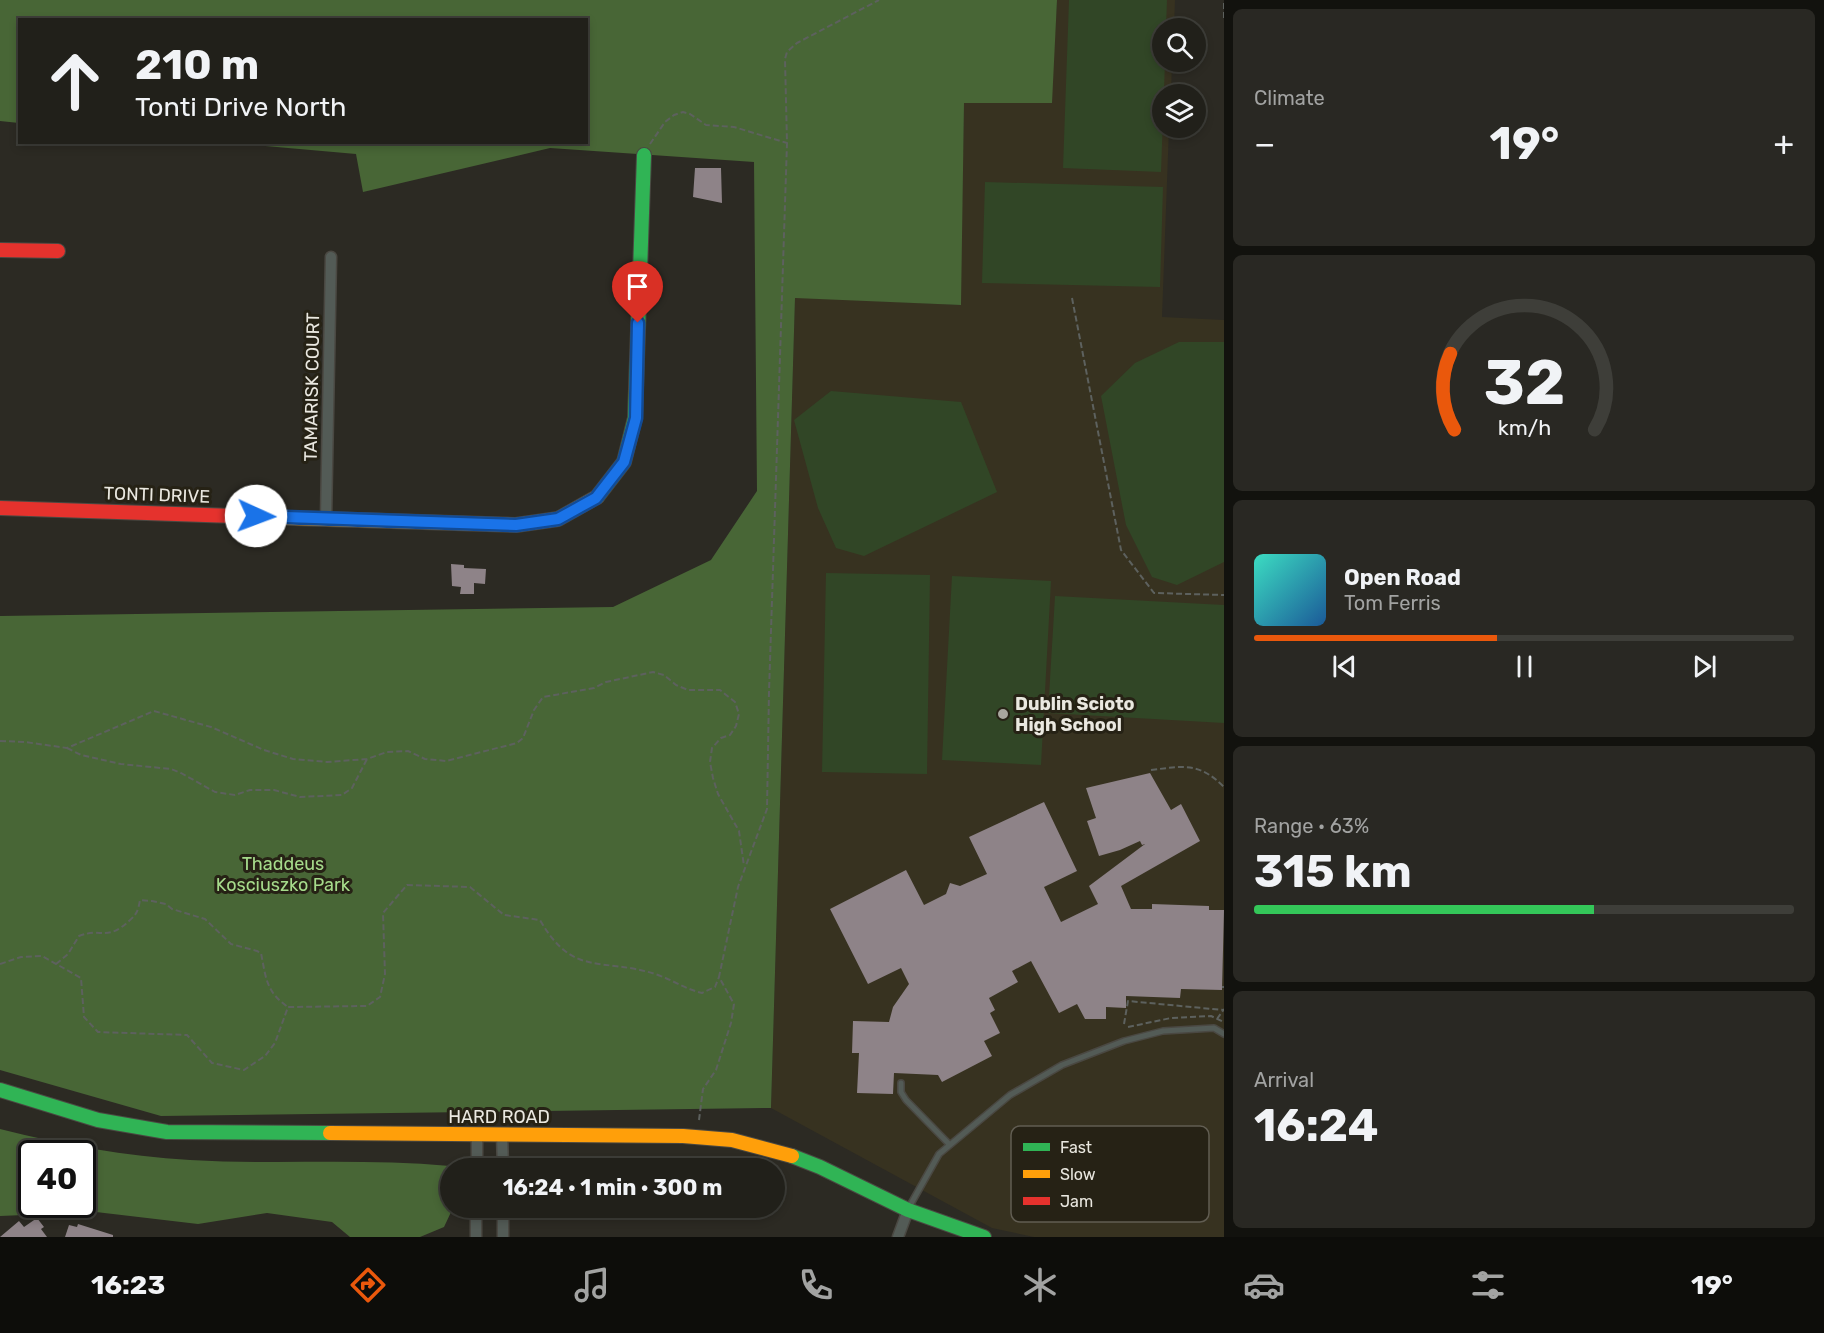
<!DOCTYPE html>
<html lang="en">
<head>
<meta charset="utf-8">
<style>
  body { margin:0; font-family:Rubik,sans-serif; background:#292823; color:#f1f3f6; height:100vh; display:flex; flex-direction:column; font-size:22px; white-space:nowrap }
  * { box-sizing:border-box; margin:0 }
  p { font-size:20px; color:#a2a3a2 }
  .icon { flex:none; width:33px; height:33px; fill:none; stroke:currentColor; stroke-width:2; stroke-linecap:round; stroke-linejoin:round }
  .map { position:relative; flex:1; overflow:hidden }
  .panel { display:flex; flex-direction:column; gap:9px; padding:9px; background:#12120e; width:600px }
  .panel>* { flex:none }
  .top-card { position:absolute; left:18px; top:18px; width:570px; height:126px; border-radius:0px; box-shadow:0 3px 9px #0003,0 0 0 2px #3e3e39; background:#21201a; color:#f1f3f6; overflow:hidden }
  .tools { position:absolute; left:1152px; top:18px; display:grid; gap:12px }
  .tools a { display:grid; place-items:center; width:54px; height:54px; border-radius:50%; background:#21201a; box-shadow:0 3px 9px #0003,0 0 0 2px #3e3e39; font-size:30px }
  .speed { position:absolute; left:18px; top:1140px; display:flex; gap:12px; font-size:30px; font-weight:700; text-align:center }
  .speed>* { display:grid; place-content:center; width:78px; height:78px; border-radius:50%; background:#21201a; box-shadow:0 3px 9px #0003,0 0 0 2px #3e3e39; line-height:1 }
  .speed .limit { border:3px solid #111; border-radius:9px; background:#fff; color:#111 }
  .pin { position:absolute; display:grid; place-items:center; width:51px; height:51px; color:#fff; margin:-62px -26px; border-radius:50% 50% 50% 0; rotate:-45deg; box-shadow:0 0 6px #0007 }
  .pin .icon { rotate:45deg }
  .me { position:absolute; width:66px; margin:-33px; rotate:92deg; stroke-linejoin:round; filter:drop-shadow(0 0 4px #0008) }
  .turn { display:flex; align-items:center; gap:21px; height:126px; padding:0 18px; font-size:27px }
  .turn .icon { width:78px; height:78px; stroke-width:2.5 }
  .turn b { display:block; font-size:42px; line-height:51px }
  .big { font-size:45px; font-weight:700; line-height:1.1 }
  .panel .card { flex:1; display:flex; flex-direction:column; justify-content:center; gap:9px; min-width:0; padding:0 21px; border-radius:9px; background:#292823 }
  .panel .dial { align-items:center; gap:0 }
  .dial svg { height:156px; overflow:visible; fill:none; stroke:#3e3e39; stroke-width:7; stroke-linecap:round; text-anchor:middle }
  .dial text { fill:#f1f3f6; stroke:none }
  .song { display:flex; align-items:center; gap:18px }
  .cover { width:72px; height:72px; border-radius:9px; background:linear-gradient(135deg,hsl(170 70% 55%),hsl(210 70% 35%)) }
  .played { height:6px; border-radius:3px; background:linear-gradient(90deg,#ea580c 45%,#3e3e39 45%) }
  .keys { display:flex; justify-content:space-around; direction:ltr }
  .heat { display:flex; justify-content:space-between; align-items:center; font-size:33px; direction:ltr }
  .charge { height:9px; border-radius:4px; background:linear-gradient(90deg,#34c759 63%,#3e3e39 0) }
  .trip { position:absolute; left:440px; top:1158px; width:345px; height:60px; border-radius:30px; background:#21201a; box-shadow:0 3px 9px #0003,0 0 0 2px #3e3e39; font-weight:700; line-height:60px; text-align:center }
  .tab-bar { display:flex; height:96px; justify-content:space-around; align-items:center; background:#0d0d0a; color:#a2a3a2 }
  .tab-bar .icon { width:42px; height:42px }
  .tab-bar .active { color:#ea580c }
  .tab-bar b { font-size:27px; color:#f1f3f6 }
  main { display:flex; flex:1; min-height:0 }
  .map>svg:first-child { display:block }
</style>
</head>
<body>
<main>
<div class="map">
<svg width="1224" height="1237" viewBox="0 0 1224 1237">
  <rect width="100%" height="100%" fill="#2c2a23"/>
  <path fill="#373220" d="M1057 0H1175L1174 28H1162V62H1172L1171 94H1162V128H1169L1162 317 1224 320V1237H1034L992 1228 771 1108 795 297 960 305 964 103H1051Z"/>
  <path fill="#314626" d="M1069 0H1167L1166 28H1162V62H1165L1161 172 1063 168Z
    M985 182 1163 187 1160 287 982 283Z
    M1179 342H1224V562L1177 585 1152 577 1126 525 1101 396 1135 363Z
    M831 391 961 402 997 492 864 556 836 548 818 508 794 420Z
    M826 573 930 575 927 774 822 772Z
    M952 576 1051 581 1041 765 942 760Z
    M1055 596 1224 605V723L1048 713Z"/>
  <path fill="#486636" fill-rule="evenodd" d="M0 0H1057L1052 103H964L961 305 795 298 771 1108 161 1116 0 1070V616L613 607 711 560 757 491 754 162 550 148 363 192 356 154 230 143 586 142V20H20L19 123 0 121Z
    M0 1129C63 1145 125 1156 190 1160 276 1165 363 1158 450 1166V1208H452V1210L444 1227 420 1237H350L332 1222 267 1213 198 1224 96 1212 0 1216ZM32 1154H82V1204H32Z"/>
  <path fill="#8e8388" d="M695 168H721L722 203 693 197Z
    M451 564 464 565V568L486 569 485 584 474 583V594H460L461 587 452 586Z
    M1150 773 1171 810 1181 804 1200 841 1121 886 1131 909H1152V904L1209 906V910H1224L1222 990 1181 989 1180 998 1126 996V1008L1106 1007V1019H1085L1077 1004 1059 1013 1031 961 1012 971 1018 982 989 998 995 1010 990 1013 1000 1033 984 1041 992 1056 942 1082 938 1075 894 1073 893 1094 857 1093 859 1053H852L853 1021 889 1022 893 1007 909 984 901 968 868 984 830 909 906 870 924 905 946 894 950 883 960 886 987 874 969 837 1044 802 1077 871 1044 887 1061 922 1098 904 1089 886 1145 844 1142 845 1140 841 1120 850 1099 856 1087 821 1096 818 1086 788Z
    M37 1218 44 1227 41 1229 47 1237H0L19 1221 24 1227Z
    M78 1224 113 1235V1237H65L69 1225 77 1227Z"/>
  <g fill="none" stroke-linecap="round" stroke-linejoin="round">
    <defs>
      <path id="lane" d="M901 1083V1092L906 1100 950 1145
        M908 1209 939 1154 1010 1095 1062 1065 1124 1041 1163 1031 1214 1028 1224 1034"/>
      <path id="street" d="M326 518 331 257
        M502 1135 503 1168
        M477 1168V1135
        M503 1208V1237
        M476 1237V1208
        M898 1237 908 1210"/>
      <path id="fast" d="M597 497 624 462 635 418 644 155
        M0 1090 98 1120 167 1132 330 1133
        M792 1156 820 1167 908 1210 984 1237"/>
      <path id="slow" d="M262 517 516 525 558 519 597 497
        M330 1133 683 1136 732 1140 792 1156"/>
      <path id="jam" d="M0 250 58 251
        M0 508 262 517"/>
    </defs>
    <use href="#lane" stroke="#4a4842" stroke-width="8"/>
    <use href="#street" stroke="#4a4842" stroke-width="13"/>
    <use href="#fast" stroke="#4a4842" stroke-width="16"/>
    <use href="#slow" stroke="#4a4842" stroke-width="16"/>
    <use href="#jam" stroke="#4a4842" stroke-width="16"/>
    <path stroke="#5d615e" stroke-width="2" stroke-dasharray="6 3" stroke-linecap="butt" d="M1224 3V21
      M650 144 665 122 674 115 683 112 690 114 706 125 734 127 787 143
      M1072 298 1121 550 1154 593 1224 595
      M0 741 25 742 67 748 154 711 211 727 264 750 293 759 327 762 367 759 387 752 408 751 425 759 446 761 517 743 523 738 534 710 543 697 594 688 606 682 653 672 664 675 676 685 688 690H720L735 702 739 714 736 726 730 735 721 738 712 748 710 762 713 778 718 794 739 831 744 866
      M67 748 81 755 121 764 171 769 181 773 215 792 235 795 250 790H274L300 797 342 795 352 788 367 759
      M1151 770C1184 766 1199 762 1224 787
      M0 964 21 957 42 956 81 978 84 1017 98 1032 187 1035 212 1063 244 1070 265 1056 275 1043 288 1007 367 1006 380 997 385 974 383 913 407 885 470 887 504 915 540 920C573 978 602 957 655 974 671 979 685 989 702 993L715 987 719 977
      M56 964 68 954 79 936C102 927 106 942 129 921 137 914 138 911 140 900L152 901 166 904 172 909 205 919 231 944 257 951 261 953C266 978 266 992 288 1007
      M1222 987H1224
      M1217 1019 1224 1009
      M1124 1024 1128 1001 1223 1010
      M1128 1027 1171 1018 1211 1016 1224 1022
      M699 1120 703 1089 716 1070 731 1023 734 1004 719 977 738 887 767 809 769 692 787 143 785 59 787 52 797 43 879 0"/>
    <use href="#lane" stroke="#535b56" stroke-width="5"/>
    <use href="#street" stroke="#535b56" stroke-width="10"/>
    <use href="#fast" stroke="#30b455" stroke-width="14"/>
    <use href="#slow" stroke="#ff9f0a" stroke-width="14"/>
    <use href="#jam" stroke="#e5322d" stroke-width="14"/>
  </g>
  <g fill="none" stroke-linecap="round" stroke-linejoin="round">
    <defs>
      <path id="route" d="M256 516 516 525 558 519 596 498 624 462 636 418 638 323"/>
    </defs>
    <use href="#route" stroke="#114b97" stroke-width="15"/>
    <use href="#route" stroke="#1a73e8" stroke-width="10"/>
  </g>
  <circle fill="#a8a69e" stroke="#262215" stroke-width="2" cx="1003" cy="714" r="6"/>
  <g text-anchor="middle" stroke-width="6" stroke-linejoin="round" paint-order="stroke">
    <g font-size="18" fill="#eae8e0" stroke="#262215">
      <text transform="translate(312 387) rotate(-89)" y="6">TAMARISK COURT</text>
      <text transform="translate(157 495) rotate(2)" y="6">TONTI DRIVE</text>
      <text x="499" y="1123">HARD ROAD</text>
    </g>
    <g font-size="18" font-weight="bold" fill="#eae8e0" stroke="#262215" text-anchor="start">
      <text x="1015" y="710">Dublin Scioto<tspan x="1015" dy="21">High School</tspan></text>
    </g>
    <g font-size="18" fill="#a6db8b" stroke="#262215">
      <text x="283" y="870">Thaddeus<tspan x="283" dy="21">Kosciuszko Park</tspan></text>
    </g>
  </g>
  <rect x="1011" y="1126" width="198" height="96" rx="9" fill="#262215" stroke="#615d52" stroke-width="1.5"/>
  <rect x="1023" y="1143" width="27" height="8" fill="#30b455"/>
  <rect x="1023" y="1170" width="27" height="8" fill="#ff9f0a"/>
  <rect x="1023" y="1197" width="27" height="8" fill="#e5322d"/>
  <g font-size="16" fill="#eae8e0">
    <text x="1060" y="1153">Fast</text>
    <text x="1060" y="1180">Slow</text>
    <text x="1060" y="1207">Jam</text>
  </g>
</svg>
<div class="tools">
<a><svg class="icon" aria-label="search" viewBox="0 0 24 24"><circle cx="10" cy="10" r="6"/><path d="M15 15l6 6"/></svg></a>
<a><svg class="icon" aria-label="layers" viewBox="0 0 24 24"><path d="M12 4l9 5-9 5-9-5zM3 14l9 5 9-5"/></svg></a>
</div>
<div class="speed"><div class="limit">40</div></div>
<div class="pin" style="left:638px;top:323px;background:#d93025"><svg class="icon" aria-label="arrive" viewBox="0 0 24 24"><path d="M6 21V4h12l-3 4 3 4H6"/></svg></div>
<svg class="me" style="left:256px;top:516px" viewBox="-20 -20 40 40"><circle r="19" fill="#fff"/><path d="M0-13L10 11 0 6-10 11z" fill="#1a73e8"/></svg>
<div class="trip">16:24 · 1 min · 300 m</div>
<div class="top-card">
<div class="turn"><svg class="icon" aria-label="ahead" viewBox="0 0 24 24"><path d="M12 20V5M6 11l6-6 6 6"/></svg><div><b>210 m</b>Tonti Drive North</div></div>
</div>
</div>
<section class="panel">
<div class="card"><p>Climate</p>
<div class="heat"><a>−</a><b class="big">19°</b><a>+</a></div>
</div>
<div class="card dial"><svg viewBox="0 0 100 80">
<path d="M14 69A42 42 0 1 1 86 69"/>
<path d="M14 69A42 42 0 0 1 12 30" stroke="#ea580c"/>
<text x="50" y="56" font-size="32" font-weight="700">32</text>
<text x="50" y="72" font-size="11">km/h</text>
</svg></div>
<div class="card">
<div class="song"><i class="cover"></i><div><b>Open Road</b><p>Tom Ferris</p></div></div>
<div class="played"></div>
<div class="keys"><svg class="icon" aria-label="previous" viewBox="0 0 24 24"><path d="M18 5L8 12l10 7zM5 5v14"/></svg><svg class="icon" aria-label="pause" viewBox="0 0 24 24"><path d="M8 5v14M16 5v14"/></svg><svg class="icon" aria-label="next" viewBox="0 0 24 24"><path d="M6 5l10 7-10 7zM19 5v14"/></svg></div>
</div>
<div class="card"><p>Range · 63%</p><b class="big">315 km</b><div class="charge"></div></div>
<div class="card"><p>Arrival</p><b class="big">16:24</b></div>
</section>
</main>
<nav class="tab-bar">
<b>16:23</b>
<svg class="icon active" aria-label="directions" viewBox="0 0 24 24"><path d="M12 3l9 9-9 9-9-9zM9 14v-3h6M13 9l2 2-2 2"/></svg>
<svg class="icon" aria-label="music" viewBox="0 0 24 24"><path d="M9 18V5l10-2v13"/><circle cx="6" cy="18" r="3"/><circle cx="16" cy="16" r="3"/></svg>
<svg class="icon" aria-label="phone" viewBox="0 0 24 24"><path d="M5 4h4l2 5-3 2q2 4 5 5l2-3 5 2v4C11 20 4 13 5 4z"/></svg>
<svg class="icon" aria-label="climate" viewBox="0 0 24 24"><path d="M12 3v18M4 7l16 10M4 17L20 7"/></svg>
<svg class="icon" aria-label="car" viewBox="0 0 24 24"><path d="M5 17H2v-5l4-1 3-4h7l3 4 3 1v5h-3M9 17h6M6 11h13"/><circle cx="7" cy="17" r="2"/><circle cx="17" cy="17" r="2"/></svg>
<svg class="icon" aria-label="filters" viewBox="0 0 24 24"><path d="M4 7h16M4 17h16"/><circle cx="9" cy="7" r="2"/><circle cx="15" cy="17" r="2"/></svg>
<b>19°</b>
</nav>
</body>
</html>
